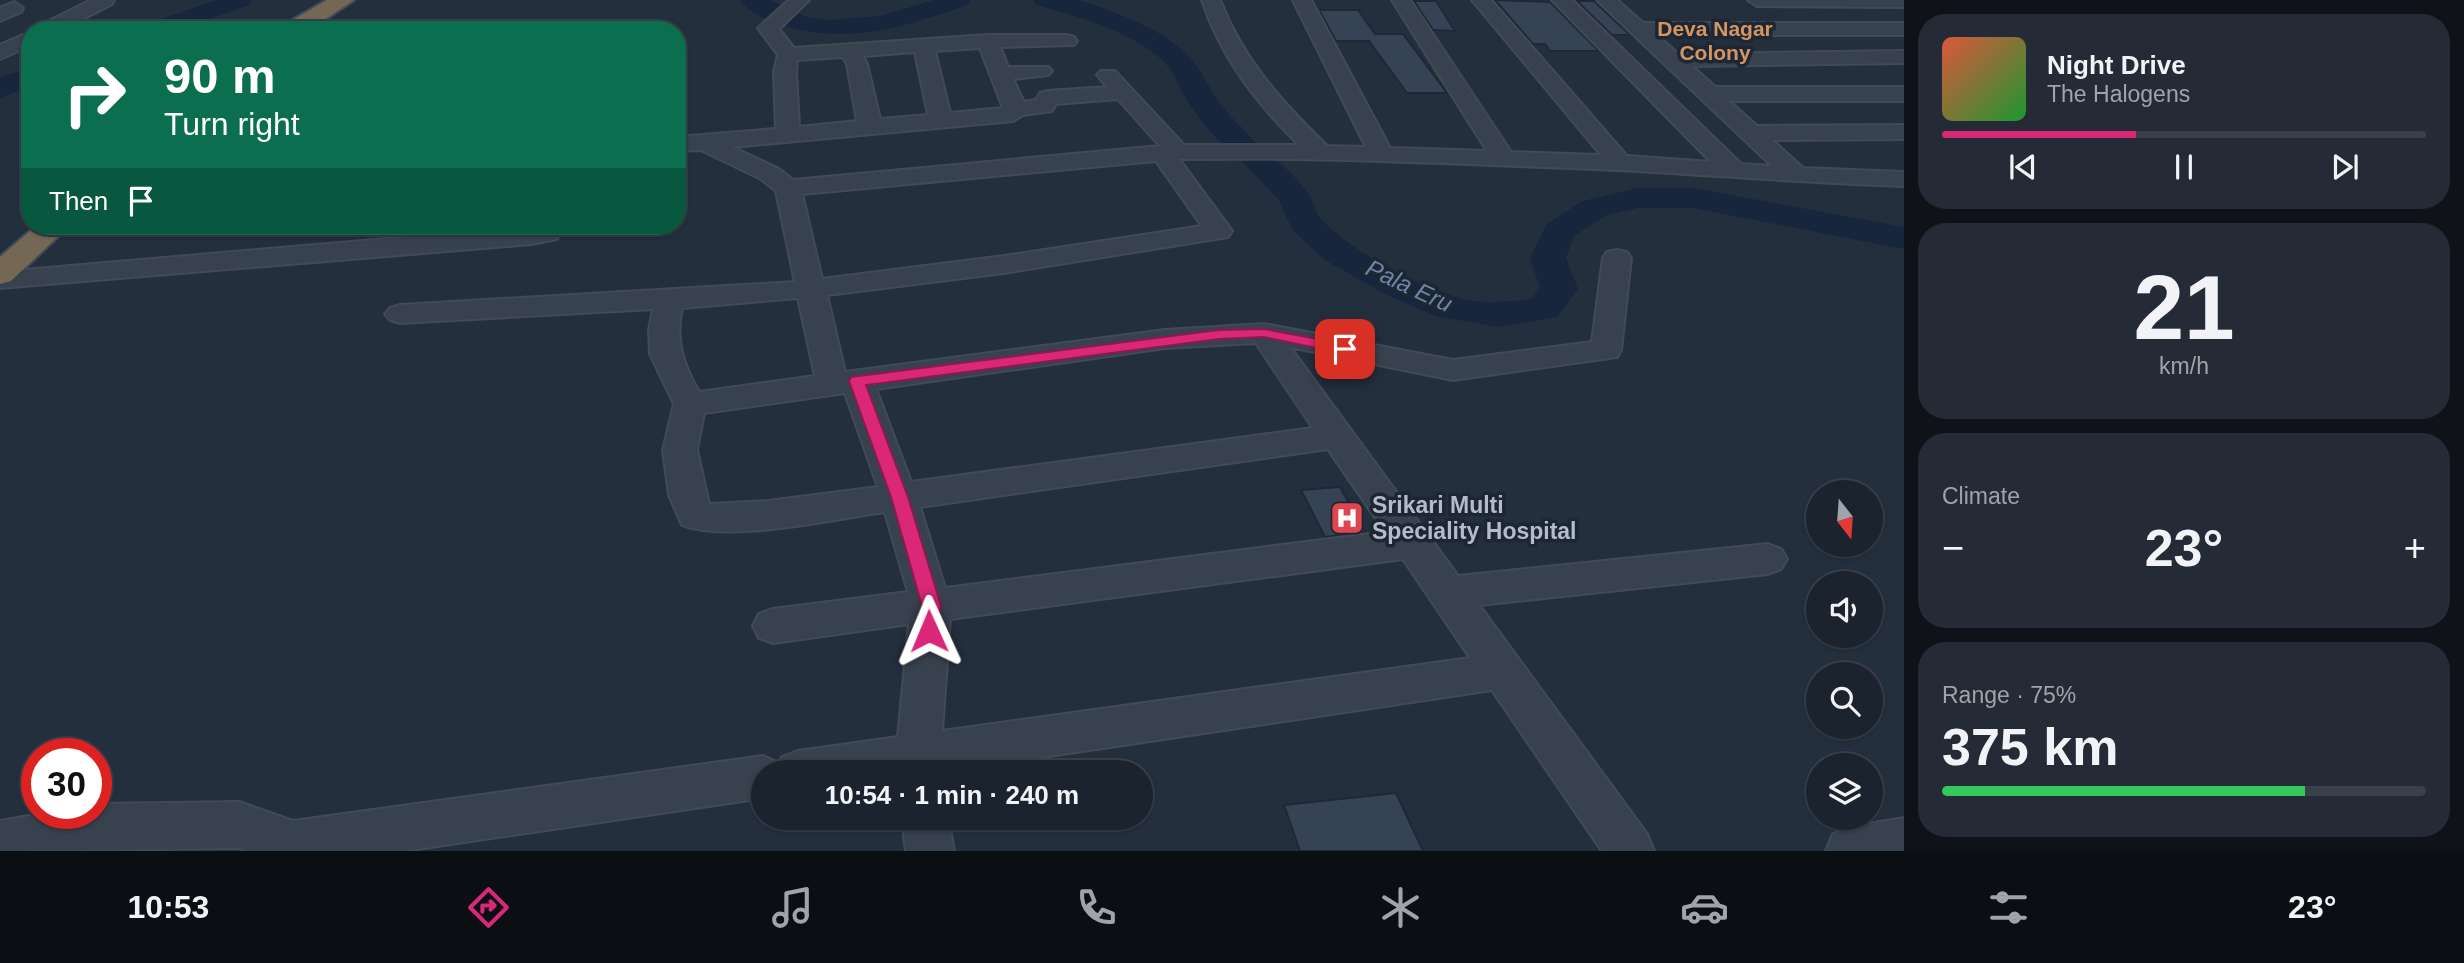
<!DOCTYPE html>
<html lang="en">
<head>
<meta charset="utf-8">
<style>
  body { margin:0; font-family:Arial,sans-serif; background:#242b36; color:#f1f3f6; height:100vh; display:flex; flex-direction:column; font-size:26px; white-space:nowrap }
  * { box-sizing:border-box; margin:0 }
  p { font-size:23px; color:#a0a4aa }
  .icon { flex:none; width:38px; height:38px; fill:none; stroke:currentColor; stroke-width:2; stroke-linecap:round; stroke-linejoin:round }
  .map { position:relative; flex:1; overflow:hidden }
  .drawer { display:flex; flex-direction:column; gap:14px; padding:14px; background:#0f1319; width:560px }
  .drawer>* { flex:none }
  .hud { position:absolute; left:21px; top:21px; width:665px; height:214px; border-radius:28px; box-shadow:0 2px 5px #0004,0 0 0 2px #39404a; background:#0b6e4f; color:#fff; overflow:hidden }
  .needle { width:46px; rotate:163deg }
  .tools { position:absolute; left:1806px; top:480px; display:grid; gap:14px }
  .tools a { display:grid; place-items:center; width:77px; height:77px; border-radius:50%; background:#1b232e; box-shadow:0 2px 5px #0004,0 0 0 2px #39404a; font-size:35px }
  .speed { position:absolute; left:21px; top:738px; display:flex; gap:14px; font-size:35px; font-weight:700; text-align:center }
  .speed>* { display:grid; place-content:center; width:91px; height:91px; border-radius:50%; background:#1b232e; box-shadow:0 2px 5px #0004,0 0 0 2px #39404a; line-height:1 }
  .speed .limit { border:10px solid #d22; background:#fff; color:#111 }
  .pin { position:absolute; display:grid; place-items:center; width:60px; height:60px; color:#fff; margin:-30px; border-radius:14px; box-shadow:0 4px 10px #0006 }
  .me { position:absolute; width:77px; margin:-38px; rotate:359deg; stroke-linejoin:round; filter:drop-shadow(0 0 5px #0008) }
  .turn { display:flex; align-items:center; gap:24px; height:147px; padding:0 28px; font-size:32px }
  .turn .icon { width:91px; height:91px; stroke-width:2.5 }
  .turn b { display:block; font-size:49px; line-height:60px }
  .then { display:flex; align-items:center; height:66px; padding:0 28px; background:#0003; gap:14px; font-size:26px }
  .big { font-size:52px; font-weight:800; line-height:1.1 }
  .drawer .widget { flex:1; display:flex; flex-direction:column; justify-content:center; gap:10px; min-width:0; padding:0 24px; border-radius:28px; background:#242b36 }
  .drawer .dial { align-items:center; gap:0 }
  .dial b { font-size:91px; line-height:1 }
  .song { display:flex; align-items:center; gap:21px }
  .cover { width:84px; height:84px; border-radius:10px; background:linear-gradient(135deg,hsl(10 70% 55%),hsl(130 70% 35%)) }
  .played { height:7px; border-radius:4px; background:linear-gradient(90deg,#db2777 40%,#39404a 40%) }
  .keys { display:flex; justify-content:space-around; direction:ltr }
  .heat { display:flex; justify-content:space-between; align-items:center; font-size:38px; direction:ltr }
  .charge { height:10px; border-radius:5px; background:linear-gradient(90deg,#34c759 75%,#39404a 0) }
  .trip { position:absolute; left:751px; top:760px; width:402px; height:70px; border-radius:35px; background:#1b232e; box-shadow:0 2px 5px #0004,0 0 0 2px #39404a; font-weight:800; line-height:70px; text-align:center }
  .tabs { display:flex; height:112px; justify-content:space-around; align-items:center; background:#0b0e12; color:#a0a4aa }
  .tabs .icon { width:49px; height:49px }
  .tabs .on { color:#db2777 }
  .tabs b { font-size:32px; color:#f1f3f6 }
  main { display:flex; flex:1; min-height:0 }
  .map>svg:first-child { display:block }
</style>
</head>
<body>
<main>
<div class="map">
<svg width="1904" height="851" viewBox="0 0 1904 851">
  <rect width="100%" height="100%" fill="#242f3e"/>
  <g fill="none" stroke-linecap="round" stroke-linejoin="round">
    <path fill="#17263c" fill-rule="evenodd" d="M216 0H252L249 5 179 30H141L145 25Z
      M740 0H770L807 17 828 20 880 16 934 0H970L967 5C902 28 844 47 776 23 764 19 747 11 740 0Z
      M1033 0H1078L1088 3C1123 15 1165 30 1191 59 1203 72 1209 89 1220 104 1231 118 1245 129 1256 144L1252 149C1268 148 1300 180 1309 195 1314 202 1315 212 1321 219 1347 249 1418 285 1456 297 1480 305 1506 302 1531 299L1540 288 1530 258 1547 224 1583 201 1638 188H1693L1904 227V249L1693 208H1638L1607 215 1574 236 1566 258 1578 289 1557 317 1499 327 1435 316 1387 295 1323 259 1292 229 1279 200 1239 158 1243 153C1220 153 1188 104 1178 85 1176 80 1175 74 1171 70 1146 36 1076 15 1036 5Z
      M30 67V86L0 98V78Z"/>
  </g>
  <path fill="#364354" stroke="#1f2835" stroke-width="2" d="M1495 0 1550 2 1599 51H1550L1545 44H1533Z
    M1414 1H1436L1455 31 1433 30Z
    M1577 1H1594L1630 35H1612Z
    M1319 10H1358L1375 34H1403L1447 93H1407L1369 41H1336Z
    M1340 487 1365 532 1325 537 1301 490Z
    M1396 793 1423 851H1300L1284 805Z"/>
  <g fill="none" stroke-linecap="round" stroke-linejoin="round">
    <defs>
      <path id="minor" d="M91 0H114L112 4 62 30H36L39 26Z
        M789 0H809L779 29 794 48 988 35H1067L1074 37 1077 41 1074 45 1000 47 1008 67H1048L1052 71 1048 75 1013 79 1024 102 1036 100 1040 93 1048 91 1107 87 1097 75 1101 71H1115L1184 145H1299C1256 102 1221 58 1202 0H1220C1243 60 1282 102 1327 146L1366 147 1293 0H1311L1390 148 1487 151 1392 0H1410L1511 152 1601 155 1472 0H1491L1627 156 1711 162 1552 0H1572L1741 164 1772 166 1597 0H1617L1643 23H1904V35H1657L1678 54 1904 51V63L1692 66 1715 87H1904V101H1729L1757 126 1904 125V139L1772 140 1803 168 1904 172V186C1809 183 1714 175 1618 170 1472 164 1325 157 1179 159L1232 231 1228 237 1004 273 827 295 845 372 1165 330 1264 324 1453 360 1592 342 1603 258 1607 252 1617 250 1627 252 1631 258 1621 350 1617 357 1453 380 1290 347 1458 576 1768 544 1781 549 1787 559 1781 569 1768 574 1479 605 1647 834 1654 851H1602L1492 690 943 772H763V798L404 851H248L239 848 0 851V821L40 814H96V804L239 802 293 821 763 756 779 763 782 757 798 751 898 737 909 624 773 643 759 638 753 626 759 614 773 609 908 592 885 512C832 519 731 543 682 525L669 495 663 450 674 404 650 354 649 330 653 309 400 323 390 320 385 314 390 308 400 305 795 282 776 191 761 179 701 150 677 151V137L776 129 774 72 778 55 758 28ZM980 48 1003 108 950 113 935 51ZM915 52 928 115 880 119 867 64 863 56ZM843 57 847 64 857 121 799 127 796 72 797 60ZM1118 99 1160 146 793 180 779 169 732 147 1013 121 1023 115 1052 111 1056 104ZM1156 161 1202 226 1004 256 822 279 802 194ZM798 298 815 376 699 392C683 364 675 340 682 308ZM1256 343 1313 428 911 482 876 389 1165 348ZM845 393 878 487 768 501 709 504 697 450 704 413ZM1328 449 1385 532 945 588 920 507ZM1403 559 1470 658 942 731 950 619Z
        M1748 0H1904V7L1757 6Z
        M14 2 23 8 21 12 0 21V8Z
        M30 32V46L0 59V45Z
        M537 226H563L557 239 532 244 0 288V272Z
        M902 817H948L954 851H906Z
        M1904 818V851H1826L1833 834 1850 827Z"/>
      <path id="highway" d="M327 0H354L309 30H281L284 25Z
        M36 226H69L11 281 0 284V257Z"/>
    </defs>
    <use href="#minor" stroke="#414a57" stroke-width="4"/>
    <use href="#highway" stroke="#434c59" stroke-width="4"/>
    <use href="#minor" fill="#38414e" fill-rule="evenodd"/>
    <use href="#highway" fill="#746855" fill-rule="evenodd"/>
  </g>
  <path fill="#db2777" stroke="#8e194d" stroke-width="2" d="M1264 329 1345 344 1352 349 1345 354 1264 337 1219 339 866 385 908 497 941 606 936 636 929 639 922 636 920 631 922 606 891 497 849 381 851 377 1219 330Z"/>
  <defs>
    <symbol id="hospital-square" viewBox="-11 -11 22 22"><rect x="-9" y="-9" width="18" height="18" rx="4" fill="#e0444e" stroke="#1d2633"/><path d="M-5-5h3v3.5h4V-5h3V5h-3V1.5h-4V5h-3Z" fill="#fff"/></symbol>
  </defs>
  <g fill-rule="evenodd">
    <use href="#hospital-square" x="1328" y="499" width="38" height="38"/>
  </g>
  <g text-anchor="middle" stroke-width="7" stroke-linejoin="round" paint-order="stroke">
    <g font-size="21" font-weight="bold" fill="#d59563" stroke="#1d2633">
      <text x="1715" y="36">Deva Nagar<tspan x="1715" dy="24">Colony</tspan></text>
    </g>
    <g font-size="23" font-weight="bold" fill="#b4bcc9" stroke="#1d2633" text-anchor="start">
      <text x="1372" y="513">Srikari Multi<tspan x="1372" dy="26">Speciality Hospital</tspan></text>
    </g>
    <g font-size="24" font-style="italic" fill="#6d86a8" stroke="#1d2633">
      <text transform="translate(1409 286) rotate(25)" y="8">Pala Eru</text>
    </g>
  </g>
</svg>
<div class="tools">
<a><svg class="needle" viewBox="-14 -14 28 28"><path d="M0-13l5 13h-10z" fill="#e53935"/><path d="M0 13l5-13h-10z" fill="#a0a4aa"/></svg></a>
<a><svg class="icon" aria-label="sound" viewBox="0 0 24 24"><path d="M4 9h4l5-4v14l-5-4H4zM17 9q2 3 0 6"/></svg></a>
<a><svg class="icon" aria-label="search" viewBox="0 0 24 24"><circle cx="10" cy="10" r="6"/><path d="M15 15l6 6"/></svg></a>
<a><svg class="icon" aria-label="layers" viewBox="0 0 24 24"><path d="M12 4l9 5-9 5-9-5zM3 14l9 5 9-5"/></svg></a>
</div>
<div class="speed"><div class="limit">30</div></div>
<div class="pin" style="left:1345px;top:349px;background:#d93025"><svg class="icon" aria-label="arrive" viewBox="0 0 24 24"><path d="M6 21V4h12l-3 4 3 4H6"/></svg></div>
<svg class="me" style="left:929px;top:631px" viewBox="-20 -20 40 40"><path d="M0-17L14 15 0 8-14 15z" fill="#db2777" stroke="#fff" stroke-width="4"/></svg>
<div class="trip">10:54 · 1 min · 240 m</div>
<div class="hud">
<div class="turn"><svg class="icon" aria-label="right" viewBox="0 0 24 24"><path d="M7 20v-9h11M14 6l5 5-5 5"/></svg><div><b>90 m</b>Turn right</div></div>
<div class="then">Then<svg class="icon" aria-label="arrive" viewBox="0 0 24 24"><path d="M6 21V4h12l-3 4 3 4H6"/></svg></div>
</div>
</div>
<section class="drawer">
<div class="widget">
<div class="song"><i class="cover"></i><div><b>Night Drive</b><p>The Halogens</p></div></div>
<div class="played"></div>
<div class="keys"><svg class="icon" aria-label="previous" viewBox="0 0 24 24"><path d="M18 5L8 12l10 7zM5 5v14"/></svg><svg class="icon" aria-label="pause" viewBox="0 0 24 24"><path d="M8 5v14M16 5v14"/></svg><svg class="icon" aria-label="next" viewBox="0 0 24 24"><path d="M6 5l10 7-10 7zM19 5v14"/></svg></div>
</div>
<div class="widget dial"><b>21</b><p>km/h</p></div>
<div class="widget"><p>Climate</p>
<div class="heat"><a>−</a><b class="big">23°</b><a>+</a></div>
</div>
<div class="widget"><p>Range · 75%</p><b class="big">375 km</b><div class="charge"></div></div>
</section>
</main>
<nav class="tabs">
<b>10:53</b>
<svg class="icon on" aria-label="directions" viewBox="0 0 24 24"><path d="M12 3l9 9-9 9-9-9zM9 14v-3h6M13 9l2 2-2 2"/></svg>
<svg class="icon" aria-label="music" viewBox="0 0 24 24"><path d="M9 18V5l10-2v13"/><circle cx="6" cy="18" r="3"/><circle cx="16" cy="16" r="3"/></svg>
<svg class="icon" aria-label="phone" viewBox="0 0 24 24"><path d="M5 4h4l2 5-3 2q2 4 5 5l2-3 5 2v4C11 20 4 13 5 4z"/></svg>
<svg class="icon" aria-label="climate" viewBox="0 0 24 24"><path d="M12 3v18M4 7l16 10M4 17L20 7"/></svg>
<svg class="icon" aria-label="car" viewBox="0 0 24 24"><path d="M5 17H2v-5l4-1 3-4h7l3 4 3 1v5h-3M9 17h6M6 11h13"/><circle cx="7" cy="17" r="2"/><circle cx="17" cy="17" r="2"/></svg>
<svg class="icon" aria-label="filters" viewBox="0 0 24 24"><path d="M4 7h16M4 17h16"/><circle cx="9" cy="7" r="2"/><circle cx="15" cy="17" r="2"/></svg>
<b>23°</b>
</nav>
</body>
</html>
